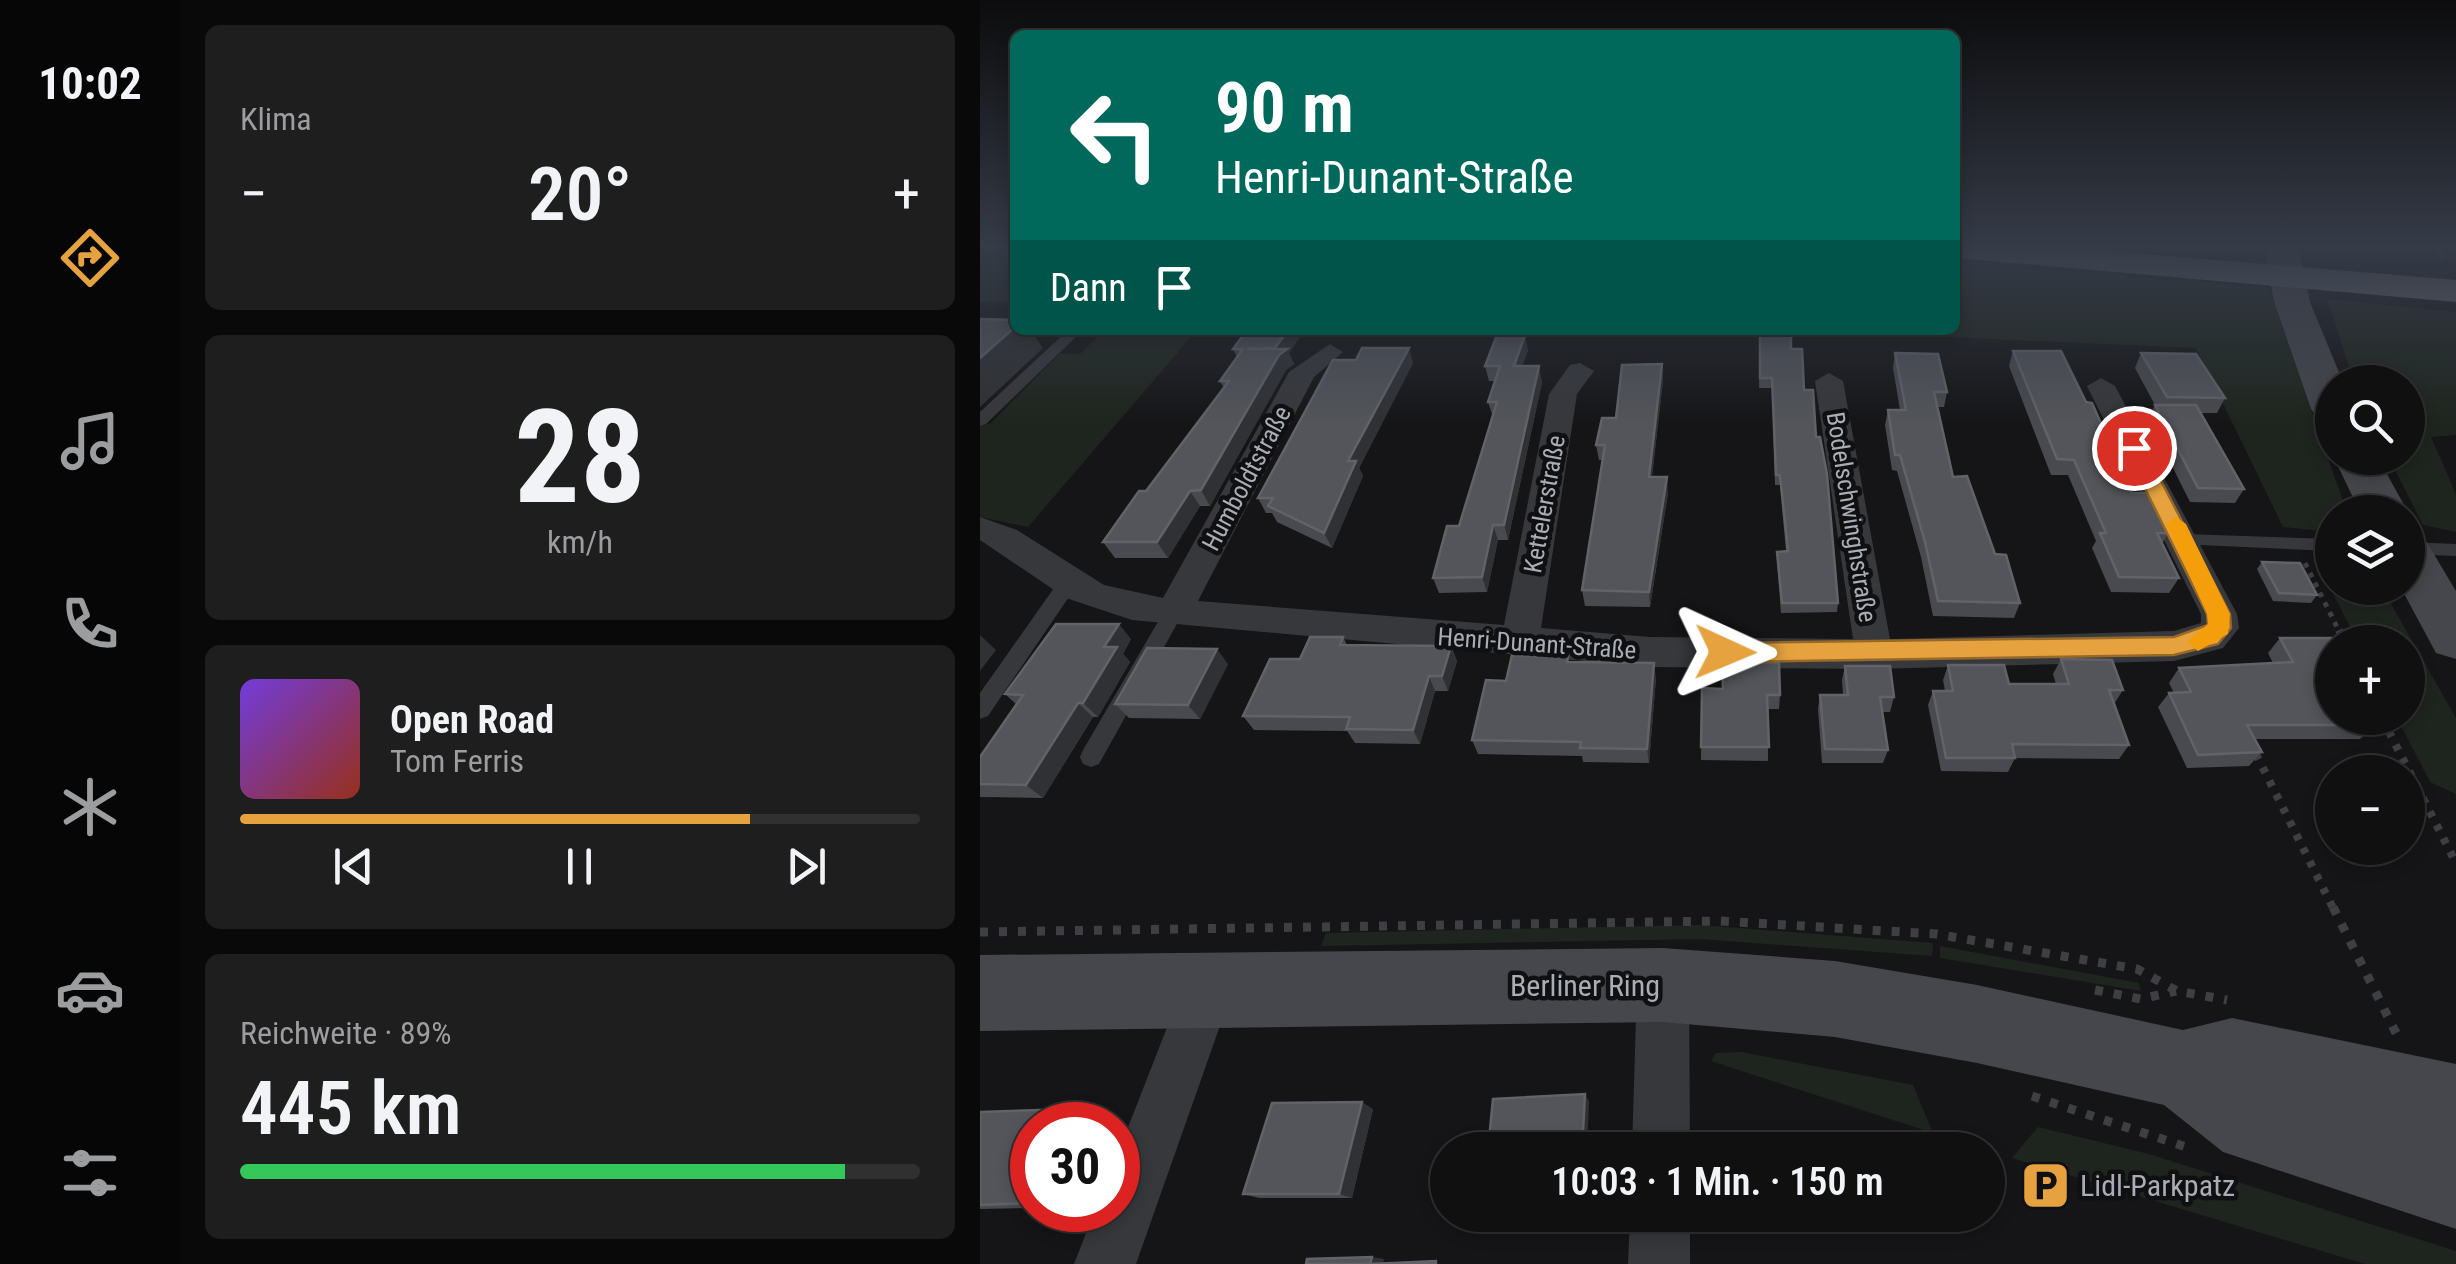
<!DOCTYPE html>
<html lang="de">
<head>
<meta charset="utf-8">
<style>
  body { margin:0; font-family:"Roboto Condensed",sans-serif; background:#1e1e1f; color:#f1f3f6; height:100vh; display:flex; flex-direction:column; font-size:38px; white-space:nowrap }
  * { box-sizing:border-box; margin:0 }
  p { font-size:32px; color:#9c9d9f }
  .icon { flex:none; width:55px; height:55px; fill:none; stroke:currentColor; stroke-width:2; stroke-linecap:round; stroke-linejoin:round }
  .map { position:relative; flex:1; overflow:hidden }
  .side { display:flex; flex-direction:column; gap:25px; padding:25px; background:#090909; width:800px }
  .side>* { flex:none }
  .hud { position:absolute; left:30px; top:30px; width:950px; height:305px; border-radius:15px; box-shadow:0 5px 15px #0003,0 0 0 2px #303031; background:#00695c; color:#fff; overflow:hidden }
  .controls { position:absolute; left:1335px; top:365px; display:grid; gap:20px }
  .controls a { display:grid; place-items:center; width:110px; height:110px; border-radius:50%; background:#101011; box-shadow:0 5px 15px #0003,0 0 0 2px #303031; font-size:50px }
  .speed { position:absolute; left:30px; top:1102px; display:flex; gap:20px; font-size:50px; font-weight:700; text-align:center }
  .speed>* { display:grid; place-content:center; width:130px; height:130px; border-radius:50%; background:#101011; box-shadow:0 5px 15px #0003,0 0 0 2px #303031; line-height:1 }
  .speed .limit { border:15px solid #d22; background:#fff; color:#111 }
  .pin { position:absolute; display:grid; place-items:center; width:85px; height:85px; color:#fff; margin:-42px; border:5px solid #fff; border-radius:50%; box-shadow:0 2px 10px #0007 }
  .me { position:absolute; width:110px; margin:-55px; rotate:91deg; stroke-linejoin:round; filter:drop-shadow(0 0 8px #0008) }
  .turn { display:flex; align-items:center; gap:35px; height:210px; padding:0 40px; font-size:45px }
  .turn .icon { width:130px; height:130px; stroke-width:2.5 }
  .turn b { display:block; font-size:70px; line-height:85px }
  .then { display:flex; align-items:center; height:95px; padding:0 40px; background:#0003; gap:20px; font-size:38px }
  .big { font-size:75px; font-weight:600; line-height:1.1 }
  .side .widget { flex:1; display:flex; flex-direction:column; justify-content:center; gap:15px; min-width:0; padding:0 35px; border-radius:15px; background:#1e1e1f }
  .side .dial { align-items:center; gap:0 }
  .dial b { font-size:130px; line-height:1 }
  .song { display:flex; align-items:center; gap:30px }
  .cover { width:120px; height:120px; border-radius:15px; background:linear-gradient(135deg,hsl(260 70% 55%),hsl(10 70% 35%)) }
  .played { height:10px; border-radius:5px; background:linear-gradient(90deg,#e6a23e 75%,#303031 75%) }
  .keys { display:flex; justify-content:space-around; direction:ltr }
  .heat { display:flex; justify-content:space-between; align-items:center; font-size:55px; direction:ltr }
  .charge { height:15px; border-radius:8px; background:linear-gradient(90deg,#34c759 89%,#303031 0) }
  .trip { position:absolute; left:450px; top:1132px; width:575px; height:100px; border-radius:50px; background:#101011; box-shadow:0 5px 15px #0003,0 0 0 2px #303031; font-weight:600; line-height:100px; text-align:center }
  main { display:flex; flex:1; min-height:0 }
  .tabs { display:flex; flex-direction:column; width:180px; justify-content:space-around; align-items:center; background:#060607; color:#9c9d9f }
  .tabs .icon { width:70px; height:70px }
  .tabs .selected { color:#e6a23e }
  .tabs b { font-size:45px; color:#f1f3f6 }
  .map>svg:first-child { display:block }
</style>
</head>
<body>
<main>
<nav class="tabs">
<b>10:02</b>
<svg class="icon selected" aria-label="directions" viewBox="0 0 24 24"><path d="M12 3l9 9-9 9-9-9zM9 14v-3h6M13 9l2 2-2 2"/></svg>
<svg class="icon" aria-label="music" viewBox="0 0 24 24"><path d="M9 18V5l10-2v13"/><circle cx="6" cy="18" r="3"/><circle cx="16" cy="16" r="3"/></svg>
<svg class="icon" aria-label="phone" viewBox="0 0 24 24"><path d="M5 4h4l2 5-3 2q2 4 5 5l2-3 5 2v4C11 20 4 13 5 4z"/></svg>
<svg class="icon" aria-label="climate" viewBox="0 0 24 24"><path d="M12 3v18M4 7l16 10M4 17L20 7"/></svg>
<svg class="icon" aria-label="car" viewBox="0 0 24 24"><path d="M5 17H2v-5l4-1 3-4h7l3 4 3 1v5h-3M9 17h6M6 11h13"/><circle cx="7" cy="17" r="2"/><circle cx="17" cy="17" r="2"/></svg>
<svg class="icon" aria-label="filters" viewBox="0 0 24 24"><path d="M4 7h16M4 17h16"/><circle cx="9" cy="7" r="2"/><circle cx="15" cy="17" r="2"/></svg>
</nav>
<section class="side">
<div class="widget"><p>Klima</p>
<div class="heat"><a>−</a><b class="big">20°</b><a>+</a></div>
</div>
<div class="widget dial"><b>28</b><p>km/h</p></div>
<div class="widget">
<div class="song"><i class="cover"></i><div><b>Open Road</b><p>Tom Ferris</p></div></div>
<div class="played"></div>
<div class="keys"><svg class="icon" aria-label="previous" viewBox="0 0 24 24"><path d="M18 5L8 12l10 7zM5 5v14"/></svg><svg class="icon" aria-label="pause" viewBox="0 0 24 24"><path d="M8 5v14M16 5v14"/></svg><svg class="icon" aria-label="next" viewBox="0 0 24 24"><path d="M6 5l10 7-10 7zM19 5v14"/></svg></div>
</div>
<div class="widget"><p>Reichweite · 89%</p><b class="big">445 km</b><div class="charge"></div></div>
</section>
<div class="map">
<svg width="1476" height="1264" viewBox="0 0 1476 1264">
  <rect width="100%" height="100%" fill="#151517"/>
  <path fill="#1e251e" d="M0 248H35V302H0Z
    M975 263 1288 287 1367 512H1352V532L1303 527 1216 348 805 330H975Z
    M1347 299 1476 312V435L1451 437 1476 494V532L1443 525 1409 458H1428V382H1374Z
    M124 330H217L48 527 0 517V426L11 423 80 353 100 354Z
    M1333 555 1352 557V588H1402L1476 718V794L1450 782 1417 718H1428V642H1378Z
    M720 925 953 943 952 956 719 939 341 946 346 933Z
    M960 946 1159 983 1161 991 960 958Z
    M761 1052 933 1085 953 1133 731 1061 736 1053Z
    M1058 1127 1169 1154 1476 1251V1264H1385L1032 1158Z"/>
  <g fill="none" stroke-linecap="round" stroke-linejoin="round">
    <path stroke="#2c353a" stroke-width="6" d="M1459 248 1463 257"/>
    <path stroke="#3d3f43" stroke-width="5" stroke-dasharray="5 6" stroke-linecap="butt" d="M1325 563 1360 633"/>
    <path stroke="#3d3f43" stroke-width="8" stroke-dasharray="6 9" stroke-linecap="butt" d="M1359 630 1365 642
      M1402 718 1476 863
      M1276 754 1354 910"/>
    <path stroke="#3d3f43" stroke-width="9" stroke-dasharray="8 11" stroke-linecap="butt" d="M1353 907 1418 1037
      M0 932 740 921 956 934 1157 969 1197 991 1247 1000
      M1115 990 1161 999 1196 991
      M1052 1096 1206 1147"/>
    <path fill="#37383c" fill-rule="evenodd" d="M88 330H103L6 424 0 426V412Z
      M1204 534 1352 539V551L1198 544 1195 540Z
      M1428 542 1476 544V556L1428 554Z
      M88 576 97 583 95 588 8 716 0 719V693L81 578Z
      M193 606 203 613 119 764 111 767 103 764 100 757 103 750 186 608Z"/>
    <path fill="#37383c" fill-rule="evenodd" d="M350 344 363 352 334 377 218 601 524 625 569 394 590 365 600 363 614 371 597 394 561 628 670 637 873 639 835 381 849 373 863 381 910 639 1194 631 1221 623V614L1107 386 1121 378 1135 386 1257 614 1259 628 1243 648 1194 661 894 669 670 667 152 620 86 598 0 540V517L37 530 124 585 183 598 309 372Z
      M683 959 701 967 709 985 710 1150H652L657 985 665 967Z
      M227 963 245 971 253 989 156 1264H94L115 1210H138V1153L209 971Z
      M650 1215H710V1264H648Z"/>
    <path fill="#45474c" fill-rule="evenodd" d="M1284 248H1318L1330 302 1363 382H1352V422L1337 418 1331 409 1294 302Z
      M1354 458H1398L1428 512V513L1380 512Z
      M1428 536 1446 541 1476 591V659L1456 653 1421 588H1428Z
      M683 948 855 961 997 985 1203 1030 1252 1018 1476 1064V1229L1243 1152 1184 1105 997 1063 855 1037 683 1022 0 1031V955Z"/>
    <path fill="#63666c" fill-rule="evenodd" d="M975 248H1092L1476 280V302L977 258Z"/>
  </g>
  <path fill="#494a4f" d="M267 330H321L322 333 309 353 314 364 306 370 230 506H220L188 558H135L123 542 166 491 244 388 240 381 257 357 253 349Z
    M780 330 811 349 824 390 836 437 858 603 857 612 801 613 797 561V552L806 551 800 485H795L792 388H779Z
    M548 350 542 366 562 382 528 540H518L507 592 459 593 453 578 479 526 513 417 508 402 515 381H509L505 366Z
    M1033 351 1152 493 1188 533 1182 544 1199 578 1189 593 1131 592 1112 548 1116 541 1088 475H1071L1029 366Z
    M915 353 967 392 964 407H957L973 477 1040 603 1034 618 953 616 941 557 917 471 912 470 905 425 908 410H920L913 368Z
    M1161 353 1245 398 1237 413H1220L1264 489 1255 503 1210 502 1168 418 1175 405 1155 368Z
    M376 360 433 363 379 468 383 476 352 548 297 522 292 513H286L278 498Z
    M682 364 683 380 672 477 688 493 670 607 605 606 602 590 623 460H619L616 445 636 418Z
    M1282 562 1337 595 1331 603 1293 601 1277 569Z
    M363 637 367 645 471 646 477 661 468 691H455L440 744 375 743 367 731 274 730 263 716 320 659Z
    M1300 638 1352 718 1395 725 1380 739H1275L1282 752 1269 766 1207 768 1178 707 1189 693H1194L1189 683 1199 668 1293 663 1288 653Z
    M151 639 143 654 150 662 118 717H113L63 798 0 797V757L36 704 25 694Z
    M588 656 589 662 676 678 669 763 603 762 602 756 498 754 492 740 526 681Z
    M1081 659 1143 690 1134 704 1149 745 1139 759 1035 758 1028 772 961 771 948 705 953 691H965L963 680 968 665 1029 684H1076L1073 674Z
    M248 664 220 719 149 718 135 704Z
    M865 666 914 697 910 712H902L908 750 903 763H842L838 709 840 695H863L862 680Z
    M722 688 800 695 799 709H788V761L721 760Z
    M93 1109 114 1116 110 1125H52V1208L0 1209V1112Z
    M393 1109 372 1198H279L263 1194Z"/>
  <path fill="#303134" d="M35 327V330H50L63 348 0 407V358Z
    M308 330H321L322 333 309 353 314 364 306 370 230 506 221 490 295 348Z
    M545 335 548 350 537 381 534 366Z
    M429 348 433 363 379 468 383 476 352 548 344 533 368 461Z
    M682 364 683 380 670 492 669 477Z
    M559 366 562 382 528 540 524 525Z
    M687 477 688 493 670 607 669 592Z
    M210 491 220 506 188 558 177 542Z
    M513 525 518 540 507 592 502 577Z
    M139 624 151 639 143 654 150 662 118 717 103 703 124 647Z
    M0 635 16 650 0 671Z
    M471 646 477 661 468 691 462 676Z
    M237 649 248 664 220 719 208 705Z
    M674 663 676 678 669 763 667 749Z
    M449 676 455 691 440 744 433 730Z
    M98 703 113 717 63 798 46 785Z
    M605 1094 609 1101 607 1150H602Z
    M382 1102 393 1109 372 1198 359 1194Z
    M93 1109 114 1116 110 1125H87Z
    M392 1257 404 1259 403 1264H390Z"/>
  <path fill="#53555a" stroke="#616368" stroke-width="2.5" d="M0 319 35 320V327L0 358Z
    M267 330H308L295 348 267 349H307L299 355 221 490 210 491 177 542H123L159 491H166L249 381H240L263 349H253Z
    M780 330H811V349H822L824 390H833L836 437H840L847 474 858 603H802L797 552 808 551 800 475H796L792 378H780Z
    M517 335H545L534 366H559L524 525H513L502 577 453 578 467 526H479L517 402H508L520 366H505Z
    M382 348H429L368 461H376L344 533 288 506 293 498H278L353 360H376Z
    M1033 351H1081L1106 402 1112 403 1152 493H1168L1188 533H1177L1199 578 1139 577 1120 533H1126L1094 460 1077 459Z
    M915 353 958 354 967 392H954L973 477 987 476 1015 554 1026 555 1040 603 958 601 945 542 920 455H915L908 410H926Z
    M1161 353 1216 354 1245 398 1187 397Z
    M682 364 669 477H687L669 592 602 590 625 445H616L622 418H636L642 365Z
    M1175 405H1216L1264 489 1218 488Z
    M1282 562 1320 563 1337 595 1299 593Z
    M76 624H139L124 647H137L103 703H98L46 785 0 784V757L43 695 25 694Z
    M330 637H363L360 645 471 646 462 676H449L433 730 366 729 370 717 263 716 290 659H320Z
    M1300 638H1355L1358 642H1352V718H1390L1395 725H1267L1282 752 1218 755 1189 693 1211 692 1199 668 1313 662Z
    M167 648 237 649 208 705 135 704Z
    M532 655 588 656 587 662 674 663 667 749 600 748 601 742 492 740 506 680 526 681Z
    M1081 659 1132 660 1143 690H1129L1149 745 1032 744 1035 758H966L953 691H973L968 665H1024L1029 684H1089Z
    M742 663H799L800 695H787L789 747H721L722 688 743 689Z
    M865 666H910L914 697H900L908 750 845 749 840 695H868Z
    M605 1094 602 1150H508L513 1099Z
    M382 1102 359 1194H263L292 1103Z
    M93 1109 87 1125H52V1203L0 1205V1112Z
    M392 1257 390 1264H326L327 1259Z
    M456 1261V1264H390Z"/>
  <linearGradient id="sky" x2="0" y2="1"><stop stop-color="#0c0c0d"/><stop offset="0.58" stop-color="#353b47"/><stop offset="1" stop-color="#353b47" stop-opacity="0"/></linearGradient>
  <rect width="1476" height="425" fill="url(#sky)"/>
  <path fill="#e6a23e" stroke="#966928" stroke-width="2.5" d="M1154 442 1164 448 1250 614 1251 628 1238 644 1194 655 745 662 733 652 745 643 1194 637 1228 625 1227 614 1145 448Z"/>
  <path fill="#f59e0b" d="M1196 517 1206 524 1250 614 1248 634 1218 651 1207 642 1228 624 1227 614 1186 524Z"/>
  <defs>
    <symbol id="parking-square" viewBox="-11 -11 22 22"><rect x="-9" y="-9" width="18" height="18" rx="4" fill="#e6a23e" stroke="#101012"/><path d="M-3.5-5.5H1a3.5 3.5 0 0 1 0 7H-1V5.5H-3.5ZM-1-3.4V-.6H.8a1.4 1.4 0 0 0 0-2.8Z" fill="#111"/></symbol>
  </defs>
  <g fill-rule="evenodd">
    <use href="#parking-square" x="1038" y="1158" width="55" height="55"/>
  </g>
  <g text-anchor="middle" stroke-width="9" stroke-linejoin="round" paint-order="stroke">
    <g font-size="25" fill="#a8adb6" stroke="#101012">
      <text transform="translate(266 478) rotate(-62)" y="9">Humboldtstraße</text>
      <text transform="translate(564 504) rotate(-80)" y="9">Kettelerstraße</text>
      <text transform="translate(872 517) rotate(81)" y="9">Bodelschwinghstraße</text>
      <text transform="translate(557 643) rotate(4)" y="9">Henri-Dunant-Straße</text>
    </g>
    <g font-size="30" fill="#a8adb6" stroke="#101012">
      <text x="605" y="996">Berliner Ring</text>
    </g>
    <g font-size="30" fill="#a8adb6" stroke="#101012" text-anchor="start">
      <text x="1100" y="1196">Lidl-Parkpatz</text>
    </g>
  </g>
</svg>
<div class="controls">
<a><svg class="icon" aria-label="search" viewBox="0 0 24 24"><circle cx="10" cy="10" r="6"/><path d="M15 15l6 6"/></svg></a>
<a><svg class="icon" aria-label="layers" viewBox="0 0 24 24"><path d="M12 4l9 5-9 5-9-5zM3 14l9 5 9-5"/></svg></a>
<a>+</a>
<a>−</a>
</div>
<div class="speed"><div class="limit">30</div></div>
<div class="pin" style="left:1154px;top:448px;background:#d93025"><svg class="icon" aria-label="arrive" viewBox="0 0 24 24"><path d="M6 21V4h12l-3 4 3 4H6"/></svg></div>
<svg class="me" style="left:745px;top:652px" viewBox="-20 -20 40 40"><path d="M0-17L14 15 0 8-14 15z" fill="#e6a23e" stroke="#fff" stroke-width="4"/></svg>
<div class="trip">10:03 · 1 Min. · 150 m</div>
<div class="hud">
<div class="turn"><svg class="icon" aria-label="left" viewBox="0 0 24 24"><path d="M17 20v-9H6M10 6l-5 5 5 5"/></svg><div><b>90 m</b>Henri-Dunant-Straße</div></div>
<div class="then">Dann<svg class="icon" aria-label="arrive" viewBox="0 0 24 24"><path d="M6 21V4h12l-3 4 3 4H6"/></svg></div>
</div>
</div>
</main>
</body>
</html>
